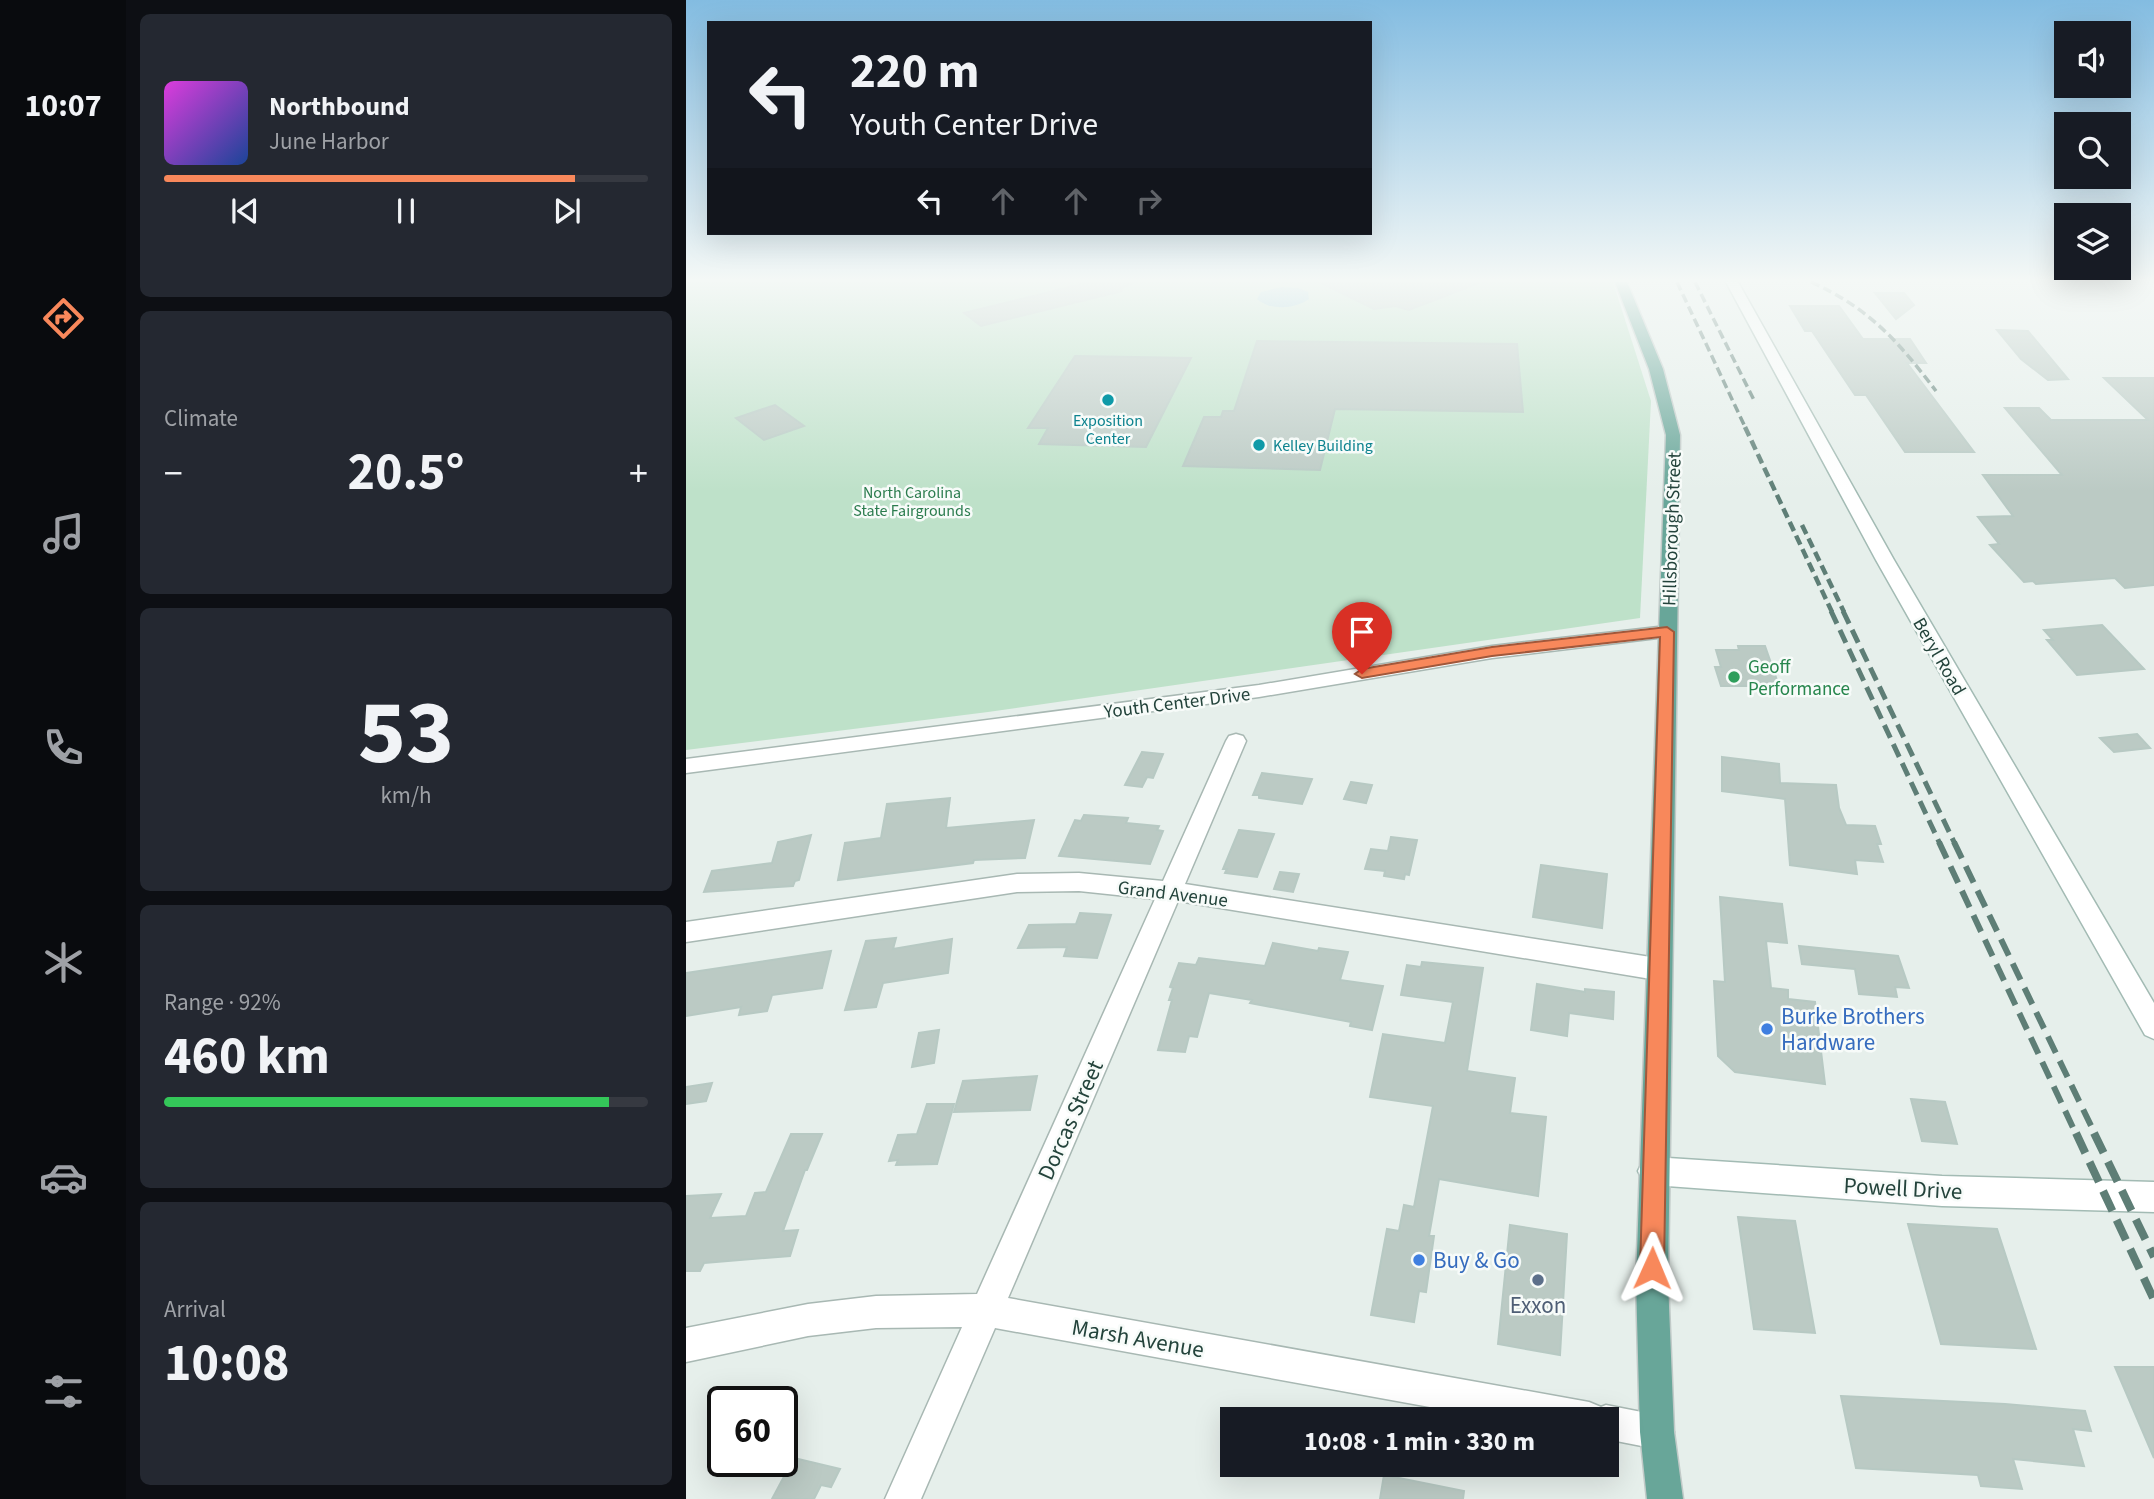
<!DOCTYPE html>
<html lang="en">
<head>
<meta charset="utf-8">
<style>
  body { margin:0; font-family:"Source Sans 3",sans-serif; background:#242831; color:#f1f3f6; height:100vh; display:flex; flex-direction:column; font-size:26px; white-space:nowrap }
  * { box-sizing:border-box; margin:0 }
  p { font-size:23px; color:#9ea1a6 }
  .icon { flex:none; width:38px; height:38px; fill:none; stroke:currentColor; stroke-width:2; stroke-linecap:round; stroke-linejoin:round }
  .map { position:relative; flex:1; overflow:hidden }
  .drawer { display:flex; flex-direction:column; gap:14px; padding:14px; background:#0d0f14; width:560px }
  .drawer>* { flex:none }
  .guide { position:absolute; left:21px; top:21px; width:665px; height:214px; border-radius:0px; box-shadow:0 7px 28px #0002; background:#171b24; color:#f1f3f6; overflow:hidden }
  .buttons { position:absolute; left:1368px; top:21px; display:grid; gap:14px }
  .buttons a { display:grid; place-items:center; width:77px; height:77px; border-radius:0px; background:#171b24; box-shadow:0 7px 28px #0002; font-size:35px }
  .speed { position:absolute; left:21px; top:1386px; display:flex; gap:14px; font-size:35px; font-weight:700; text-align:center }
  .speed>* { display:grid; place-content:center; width:91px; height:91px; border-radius:50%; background:#171b24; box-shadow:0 7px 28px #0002; line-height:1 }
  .speed .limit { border:4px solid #111; border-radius:10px; background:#fff; color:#111 }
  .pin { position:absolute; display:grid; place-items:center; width:60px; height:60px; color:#fff; margin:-72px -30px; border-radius:50% 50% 50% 0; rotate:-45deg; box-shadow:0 0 7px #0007 }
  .pin .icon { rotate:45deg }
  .me { position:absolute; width:77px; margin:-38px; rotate:1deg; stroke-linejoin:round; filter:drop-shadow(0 0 5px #0008) }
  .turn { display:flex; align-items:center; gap:24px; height:147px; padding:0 28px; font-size:32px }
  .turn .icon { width:91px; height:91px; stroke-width:2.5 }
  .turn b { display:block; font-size:49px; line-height:60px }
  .lanes { display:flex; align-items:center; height:66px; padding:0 28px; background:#0003; justify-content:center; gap:35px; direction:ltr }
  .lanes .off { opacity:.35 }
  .big { font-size:52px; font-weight:700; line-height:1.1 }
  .drawer .tile { flex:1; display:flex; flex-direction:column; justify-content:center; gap:10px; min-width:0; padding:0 24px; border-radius:10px; background:#242831 }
  .drawer .dial { align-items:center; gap:0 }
  .dial b { font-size:91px; line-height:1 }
  .song { display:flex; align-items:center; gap:21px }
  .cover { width:84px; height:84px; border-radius:10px; background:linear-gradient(135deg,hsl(300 70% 55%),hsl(220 70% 35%)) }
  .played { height:7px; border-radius:4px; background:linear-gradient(90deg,#f8885b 85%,#363941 85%) }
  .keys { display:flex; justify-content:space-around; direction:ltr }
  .heat { display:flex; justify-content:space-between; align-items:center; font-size:38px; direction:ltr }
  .charge { height:10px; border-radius:5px; background:linear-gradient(90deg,#34c759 92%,#363941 0) }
  .trip { position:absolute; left:534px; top:1407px; width:399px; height:70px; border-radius:0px; background:#171b24; box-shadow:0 7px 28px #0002; font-weight:700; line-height:70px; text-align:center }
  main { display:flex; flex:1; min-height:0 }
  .dock { display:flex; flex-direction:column; width:126px; justify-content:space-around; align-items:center; background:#090b0e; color:#9ea1a6 }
  .dock .icon { width:49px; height:49px }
  .dock .active { color:#f8885b }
  .dock b { font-size:32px; color:#f1f3f6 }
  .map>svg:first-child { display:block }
</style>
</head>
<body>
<main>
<nav class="dock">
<b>10:07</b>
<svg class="icon active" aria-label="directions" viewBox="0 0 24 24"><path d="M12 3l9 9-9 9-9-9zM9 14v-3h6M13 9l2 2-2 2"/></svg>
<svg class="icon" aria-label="music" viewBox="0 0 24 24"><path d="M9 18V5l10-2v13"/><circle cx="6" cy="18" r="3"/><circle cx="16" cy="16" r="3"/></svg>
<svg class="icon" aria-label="phone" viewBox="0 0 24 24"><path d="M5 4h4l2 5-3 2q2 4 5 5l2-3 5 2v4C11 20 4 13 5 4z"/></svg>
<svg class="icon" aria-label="climate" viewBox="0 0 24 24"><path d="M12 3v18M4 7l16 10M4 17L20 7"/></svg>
<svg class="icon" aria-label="car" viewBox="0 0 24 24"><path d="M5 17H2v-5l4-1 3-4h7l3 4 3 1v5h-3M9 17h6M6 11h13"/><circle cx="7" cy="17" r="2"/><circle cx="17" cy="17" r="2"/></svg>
<svg class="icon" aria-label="filters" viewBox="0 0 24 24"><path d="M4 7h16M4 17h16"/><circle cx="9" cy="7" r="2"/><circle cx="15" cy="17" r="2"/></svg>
</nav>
<section class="drawer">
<div class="tile">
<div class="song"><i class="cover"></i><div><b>Northbound</b><p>June Harbor</p></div></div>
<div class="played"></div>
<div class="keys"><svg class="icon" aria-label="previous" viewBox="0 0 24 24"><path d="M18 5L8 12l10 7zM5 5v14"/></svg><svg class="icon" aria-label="pause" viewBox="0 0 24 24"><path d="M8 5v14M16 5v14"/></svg><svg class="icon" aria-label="next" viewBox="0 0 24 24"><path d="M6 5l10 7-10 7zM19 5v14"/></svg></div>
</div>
<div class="tile"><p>Climate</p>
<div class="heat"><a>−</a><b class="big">20.5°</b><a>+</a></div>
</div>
<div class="tile dial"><b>53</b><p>km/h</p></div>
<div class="tile"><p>Range · 92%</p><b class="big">460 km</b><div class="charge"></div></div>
<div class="tile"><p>Arrival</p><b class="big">10:08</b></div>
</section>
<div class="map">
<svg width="1468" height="1499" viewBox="0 0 1468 1499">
  <rect width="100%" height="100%" fill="#e6efeb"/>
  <path fill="#bee1c9" d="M0 282H927L965 401 954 618 302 712 0 750Z"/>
  <path fill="#8cc7d6" d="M596 287 612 288 622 292 623 299C609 309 584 311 571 299L575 292Z"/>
  <path fill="#bbcac4" stroke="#b7c9c3" stroke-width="2" d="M404 282H445V284L435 288 436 291 295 326 278 313Z
    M633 282H793V283L723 310 709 306 688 309Z
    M1189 293H1218L1228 305 1210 319Z
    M1104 306H1153L1177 339H1224L1240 363H1221L1288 452H1219L1180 395H1169L1126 331H1119Z
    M1311 330 1342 331 1382 379 1362 380 1335 359Z
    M571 341 831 344 837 412 649 409 634 470 497 466 518 417H535L537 411H548Z
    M389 356 505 358 460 447 353 444 362 428H342Z
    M1418 378H1468V585L1439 588 1429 578 1350 584 1347 581 1338 582 1304 545 1313 544 1292 517 1327 516 1297 475H1376L1319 408H1353L1365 420H1462Z
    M89 405 118 426 78 440 50 418Z
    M1416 625 1458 669 1391 675 1361 640H1367L1358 630Z
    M1052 646H1079L1093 686H1035L1029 667H1035L1030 650H1053Z
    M1451 734 1464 748 1428 752 1414 738Z
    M456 752 477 754 467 778 461 777 456 787 439 785Z
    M1036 757 1093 764 1094 783 1150 785 1153 808 1160 825 1189 826 1195 844H1191L1197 862 1169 860 1171 874 1104 865 1099 799 1036 791Z
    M576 773 626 779 616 804 573 798V795H567Z
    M665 782 686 785 680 803 658 799Z
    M264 798 260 828 348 820 339 858 288 860 287 863 152 880 159 843 195 838 201 804Z
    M398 815 442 818 440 823 473 826 471 830 477 831 464 864 373 856 389 820 395 821Z
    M553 830 588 834 571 877 539 873 541 869H537Z
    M125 835 113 880 109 881 107 886 18 892 26 871 86 863 92 842Z
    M705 837 731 840 723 875 719 874 718 879 698 876 699 871 679 869 685 849 702 851Z
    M855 865 921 874 916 928 847 917Z
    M594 872 613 874 607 892 588 889Z
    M1034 897 1096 904 1101 943 1080 941 1085 988 1102 990V999L1129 1002 1139 1084 1049 1072 1032 1056 1028 981 1039 982Z
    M394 913 425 915 411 958 378 956 381 947 332 948 343 925 390 924Z
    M210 938 207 949 266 939 262 973 197 983 190 1007 159 1010 180 941Z
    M587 943 632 951 633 948 662 952 654 980 697 986 686 1030 664 1026 665 1022 564 1003 566 1000 523 993 511 1037 503 1036 499 1052 472 1050 486 1000H483L487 988 484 987 493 963 510 965 513 958 579 966Z
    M1113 946 1212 956 1223 988 1209 987 1211 997 1173 994 1169 969 1116 964Z
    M145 951 136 988 86 995 81 1011 53 1015 55 1007 0 1016V973Z
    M736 962 797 968 781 1071 829 1078 824 1113 860 1117 852 1196 753 1179 743 1236H748L740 1292 733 1291 728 1322 685 1315 701 1229 713 1231 718 1205 728 1207 747 1106 684 1097 697 1034 759 1043 767 1002 715 995 721 965 735 967Z
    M851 984 899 992V989L928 992 927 1019 883 1013 881 1036 845 1030Z
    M253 1030 248 1063 226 1067 233 1033Z
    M351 1076 344 1110 268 1112 277 1081Z
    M26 1083 20 1101 0 1104V1087Z
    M1225 1099 1259 1102 1271 1144 1236 1141Z
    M241 1104H268L251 1164 210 1165 212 1160 203 1161 212 1135 231 1134Z
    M105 1134H136L121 1170H119L97 1231 112 1230 104 1256 18 1263 14 1271H0V1196L35 1194 24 1218 60 1216 69 1193 80 1192Z
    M1052 1217 1109 1221 1129 1333 1068 1329Z
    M1222 1224 1311 1229 1350 1349 1255 1344Z
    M824 1225 881 1234 874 1355 812 1344Z
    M1429 1367H1468V1458Z
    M1155 1396 1319 1404 1399 1411 1405 1431 1387 1429 1398 1466 1327 1459 1336 1489 1295 1486 1292 1475 1170 1468Z
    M108 1458 154 1469 145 1487 135 1485 128 1499H86Z
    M698 1475 778 1491 777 1499H694Z"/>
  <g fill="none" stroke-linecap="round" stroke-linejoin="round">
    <defs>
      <path id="street" d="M981 626 990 632 988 636 806 658 573 697 0 773V759L573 685 806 646Z
        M550 734 557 736 560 741 499 884 971 958 980 962 984 969 980 976 971 980 492 901 322 1298 903 1402 915 1407 920 1405 971 1415 983 1420 988 1432 983 1444 971 1449 920 1439V1419H810L309 1328 235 1499H199L276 1327 190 1328 122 1336 0 1362V1328L122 1304 190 1296 291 1294 469 899 393 891 331 892 0 942V922L331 874 393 873 477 881 540 741 543 736Z"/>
      <path id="secondary" d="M1040 282H1052L1208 560 1468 1003V1039L1459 1035 1190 560Z
        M967 1157 1256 1176 1468 1182V1212L1256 1206 967 1185 957 1181 952 1171 957 1161Z"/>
      <path id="primary" d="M929 282H941L977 369 994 435 982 1281 988 1432 997 1499H961L954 1432 950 1281 980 435 963 369Z"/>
    </defs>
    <use href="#street" stroke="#a8b8b3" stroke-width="3"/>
    <use href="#secondary" stroke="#a3bbb4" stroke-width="3"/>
    <use href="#primary" stroke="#c1cac8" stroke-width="3"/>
    <use href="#street" fill="#fff" fill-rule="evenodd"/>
    <use href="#secondary" fill="#fff" fill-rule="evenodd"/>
    <use href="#primary" fill="#68a699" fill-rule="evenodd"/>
    <path stroke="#5e7e76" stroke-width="3.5" stroke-dasharray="9 4.5" stroke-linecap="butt" d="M991 282 1060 429
      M1009 282 1069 402
      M1125 282C1183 308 1212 341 1250 391"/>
    <path stroke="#5e7e76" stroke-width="4.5" stroke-dasharray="10 5" stroke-linecap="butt" d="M1059 427 1146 612
      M1116 525 1158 612"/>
    <path stroke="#5e7e76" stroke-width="5" stroke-dasharray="14 7" stroke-linecap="butt" d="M1145 611 1254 844
      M1157 611 1269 844"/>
    <path stroke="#5e7e76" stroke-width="6" stroke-dasharray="18 9" stroke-linecap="butt" d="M1253 842 1390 1134
      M1268 842 1409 1134"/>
    <path stroke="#5e7e76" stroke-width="8" stroke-dasharray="22 10" stroke-linecap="butt" d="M1390 1133 1468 1300
      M1408 1133 1468 1257"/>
  </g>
  <linearGradient id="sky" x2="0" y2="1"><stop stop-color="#83bce1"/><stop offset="0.57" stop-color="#f4f8f6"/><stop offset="1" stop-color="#f4f8f6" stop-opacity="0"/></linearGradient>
  <rect width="1468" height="492" fill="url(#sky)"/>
  <path fill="#f8885b" stroke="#a1583b" stroke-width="2" d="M981 627 988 632 978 1268 974 1276 966 1280 957 1276 954 1268 974 637 806 656 676 678 669 674 676 669 806 647Z"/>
  <g fill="#0f9aa8" stroke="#f7fbf9" stroke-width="2.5">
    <circle cx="422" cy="400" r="7"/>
    <circle cx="573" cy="445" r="7"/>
  </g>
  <circle fill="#2e9e5b" stroke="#f7fbf9" stroke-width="2.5" cx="1048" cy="677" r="7"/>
  <g fill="#3f7fe0" stroke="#f7fbf9" stroke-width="2.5">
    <circle cx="1081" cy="1029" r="7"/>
    <circle cx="733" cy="1260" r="7"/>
  </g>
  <circle fill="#5c6f8a" stroke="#f7fbf9" stroke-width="2.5" cx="852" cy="1280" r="7"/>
  <g text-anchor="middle" stroke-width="5" stroke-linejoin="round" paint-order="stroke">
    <g font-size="16" fill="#0d838f" stroke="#f7fbf9">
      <text x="422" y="426">Exposition<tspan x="422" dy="18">Center</tspan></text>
      <text x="587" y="451" text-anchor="start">Kelley Building</text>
    </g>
    <g font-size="16" fill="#2b7c4e" stroke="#f7fbf9">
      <text x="226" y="498">North Carolina<tspan x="226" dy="18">State Fairgrounds</tspan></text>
    </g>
    <g font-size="19" fill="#23433b" stroke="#f7fbf9">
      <text transform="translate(985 529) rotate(-88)" y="7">Hillsborough Street</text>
      <text transform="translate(1254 656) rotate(60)" y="7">Beryl Road</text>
      <text transform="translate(491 702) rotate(-7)" y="7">Youth Center Drive</text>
      <text transform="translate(487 893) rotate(7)" y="7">Grand Avenue</text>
    </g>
    <g font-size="19" fill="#27864d" stroke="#f7fbf9" text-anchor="start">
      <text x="1062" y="673">Geoff<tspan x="1062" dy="22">Performance</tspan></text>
    </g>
    <g font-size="23" fill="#366cbe" stroke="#f7fbf9" text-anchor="start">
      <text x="1095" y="1024">Burke Brothers<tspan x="1095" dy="26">Hardware</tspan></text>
      <text x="747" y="1268">Buy &amp; Go</text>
    </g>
    <g font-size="23" fill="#23433b" stroke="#f7fbf9">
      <text transform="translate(384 1120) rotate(-66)" y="8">Dorcas Street</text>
      <text transform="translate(1217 1188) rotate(3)" y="8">Powell Drive</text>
      <text transform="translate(452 1338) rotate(10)" y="8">Marsh Avenue</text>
    </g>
    <g font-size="23" fill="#4e5e75" stroke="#f7fbf9">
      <text x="852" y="1313">Exxon</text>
    </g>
  </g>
</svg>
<div class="buttons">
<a><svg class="icon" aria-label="sound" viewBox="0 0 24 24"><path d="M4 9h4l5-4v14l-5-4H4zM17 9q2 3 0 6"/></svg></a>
<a><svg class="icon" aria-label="search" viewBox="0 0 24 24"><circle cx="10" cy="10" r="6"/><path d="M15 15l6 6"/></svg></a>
<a><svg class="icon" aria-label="layers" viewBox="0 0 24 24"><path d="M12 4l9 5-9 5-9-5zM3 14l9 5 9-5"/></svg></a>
</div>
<div class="speed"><div class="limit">60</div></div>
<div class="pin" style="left:676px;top:674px;background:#d93025"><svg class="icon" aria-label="arrive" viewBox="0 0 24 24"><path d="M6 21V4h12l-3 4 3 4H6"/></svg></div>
<svg class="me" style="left:966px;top:1268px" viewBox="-20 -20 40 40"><path d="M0-17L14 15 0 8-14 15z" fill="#f8885b" stroke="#fff" stroke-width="4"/></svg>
<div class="trip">10:08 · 1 min · 330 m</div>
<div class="guide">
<div class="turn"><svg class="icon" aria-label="left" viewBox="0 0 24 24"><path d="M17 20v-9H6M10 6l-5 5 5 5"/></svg><div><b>220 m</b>Youth Center Drive</div></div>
<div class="lanes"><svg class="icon" aria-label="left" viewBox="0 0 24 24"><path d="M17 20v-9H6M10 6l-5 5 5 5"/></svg><svg class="icon off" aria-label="ahead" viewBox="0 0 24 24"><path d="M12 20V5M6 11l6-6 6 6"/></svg><svg class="icon off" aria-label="ahead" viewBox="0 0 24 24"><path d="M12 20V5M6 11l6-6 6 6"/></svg><svg class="icon off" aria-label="right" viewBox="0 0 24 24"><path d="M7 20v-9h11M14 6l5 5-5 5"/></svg></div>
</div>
</div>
</main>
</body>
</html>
